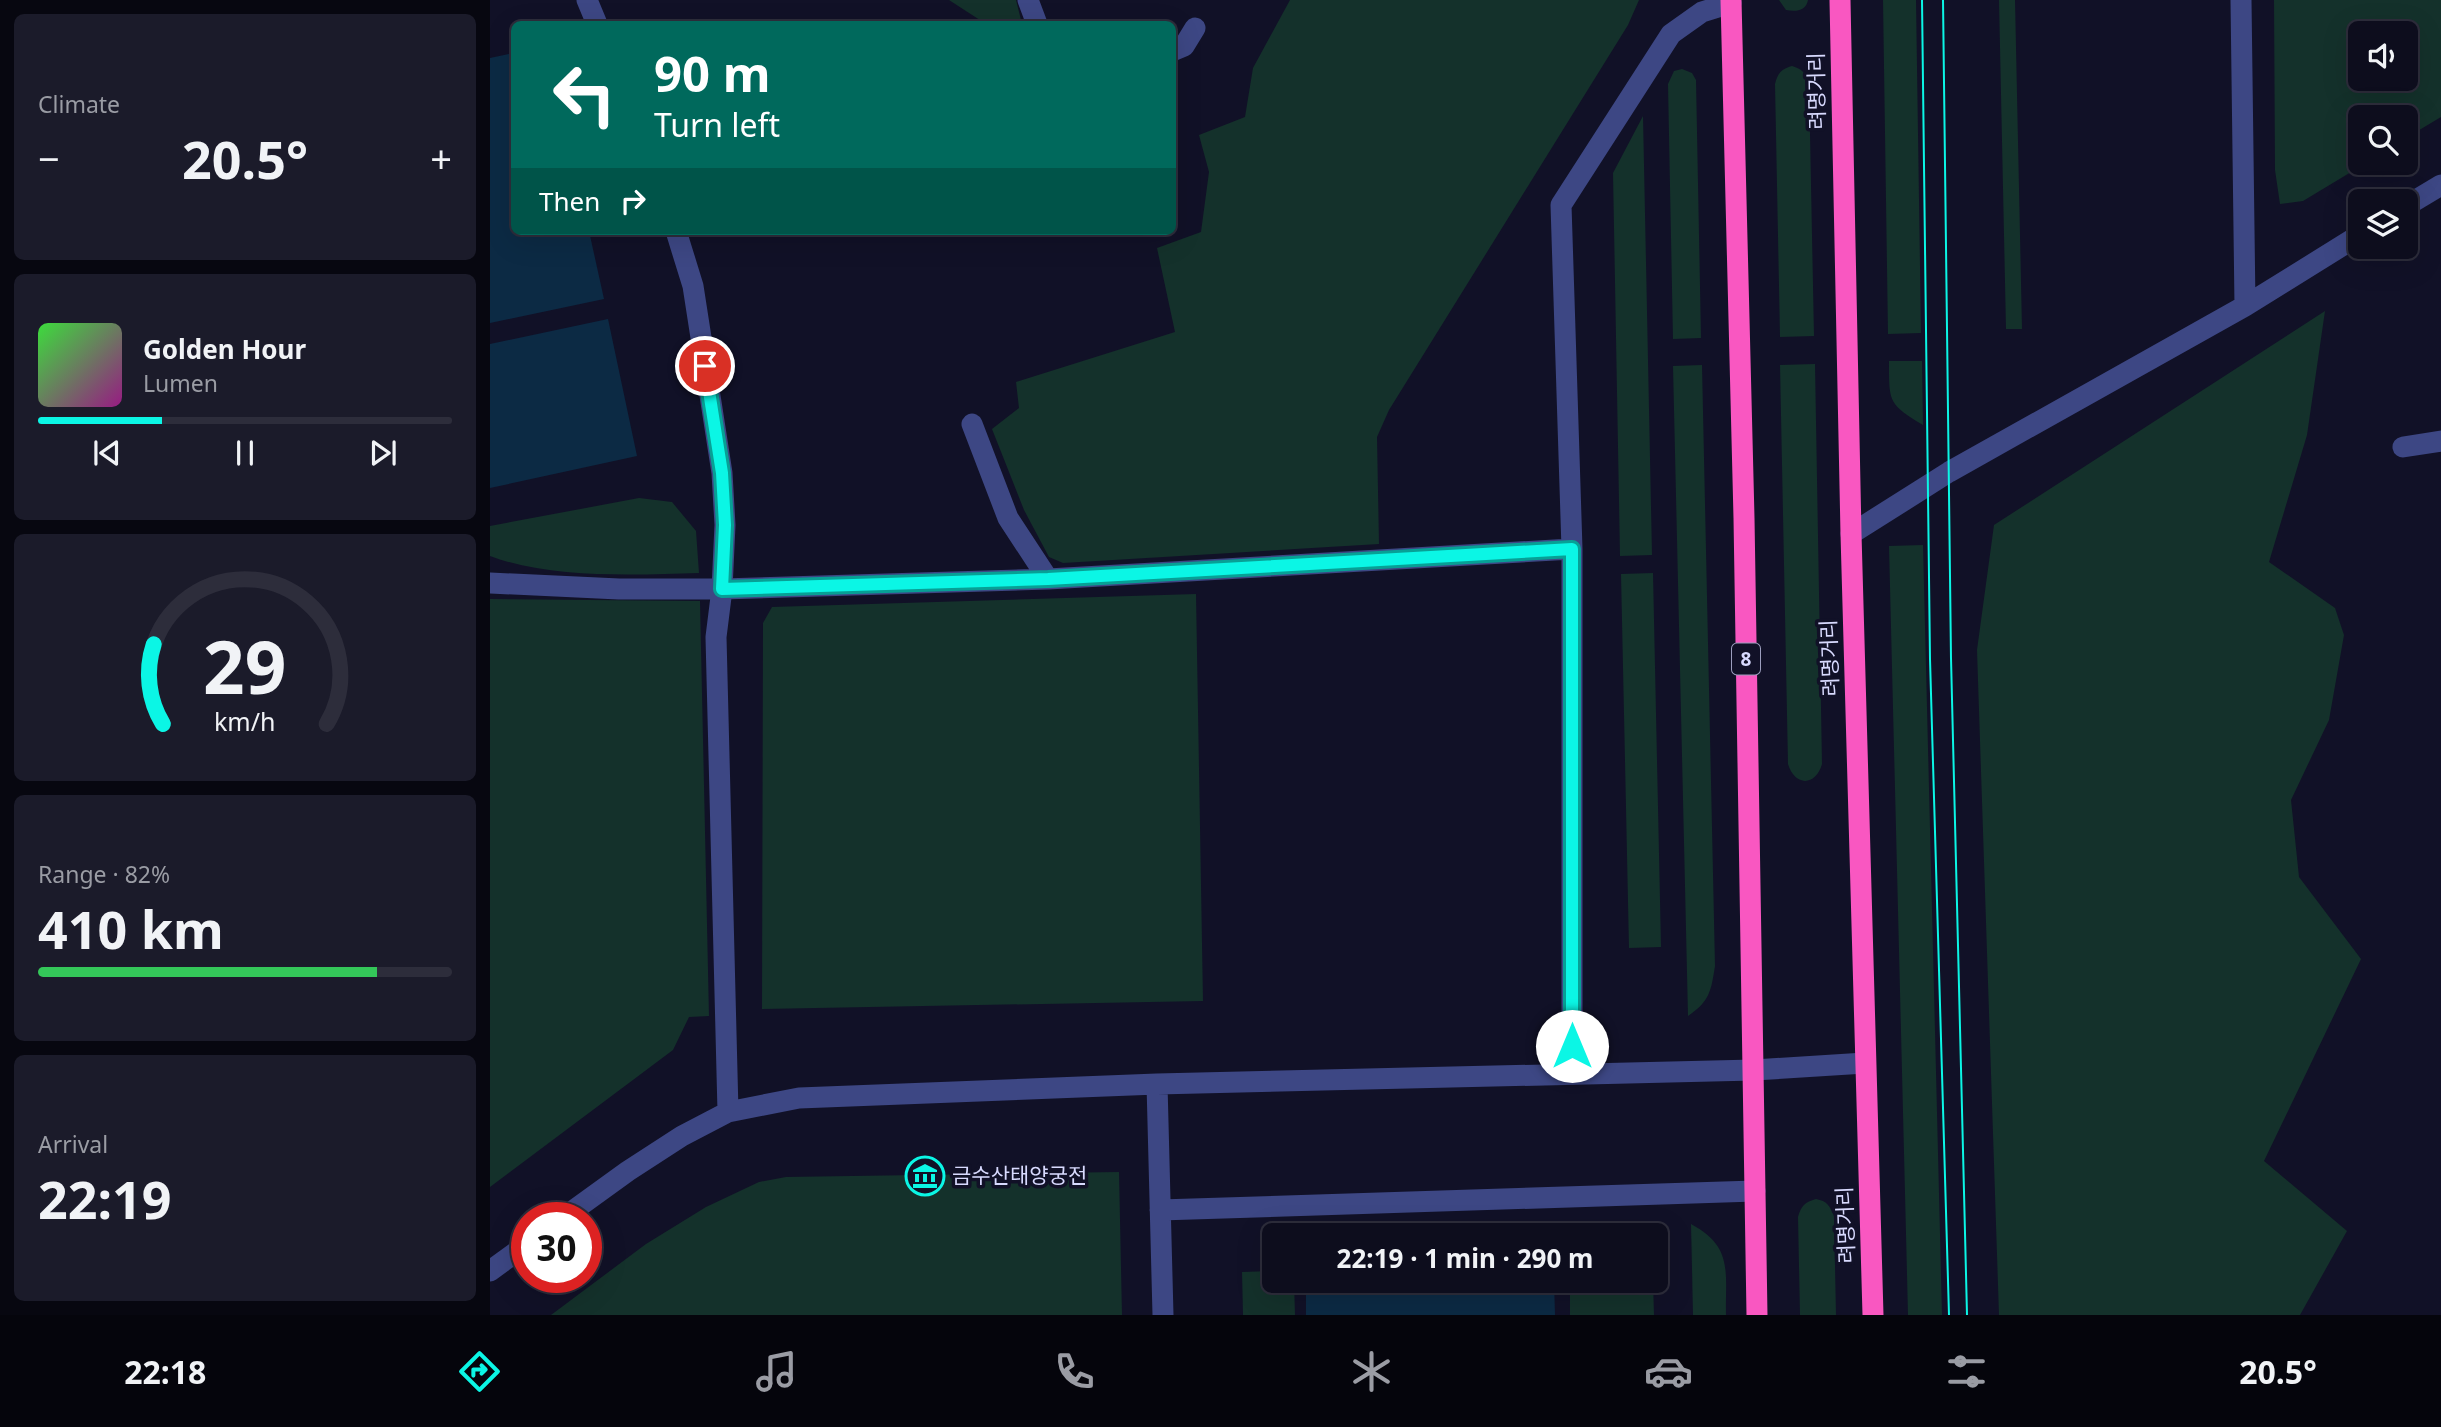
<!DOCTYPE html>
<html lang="en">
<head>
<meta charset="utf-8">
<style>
  body { margin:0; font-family:"Noto Sans","Noto Sans KR",sans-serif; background:#1b1b2a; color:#f1f3f6; height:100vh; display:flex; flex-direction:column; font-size:26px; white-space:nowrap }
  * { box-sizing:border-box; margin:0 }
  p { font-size:23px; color:#9a9ca4 }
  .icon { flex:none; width:38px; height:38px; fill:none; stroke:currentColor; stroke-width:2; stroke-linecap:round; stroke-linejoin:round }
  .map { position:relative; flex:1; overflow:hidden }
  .details { display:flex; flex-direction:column; gap:14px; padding:14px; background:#070710; width:490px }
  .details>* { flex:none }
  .banner { position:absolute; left:21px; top:21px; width:665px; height:214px; border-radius:10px; box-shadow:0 7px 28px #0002,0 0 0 2px #2d2d3b; background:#00695c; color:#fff; overflow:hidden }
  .buttons { position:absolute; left:1858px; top:21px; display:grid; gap:14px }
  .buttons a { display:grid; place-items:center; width:70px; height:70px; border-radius:10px; background:#0d0d1d; box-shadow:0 7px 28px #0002,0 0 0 2px #2d2d3b; font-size:35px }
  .speed { position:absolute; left:21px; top:1202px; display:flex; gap:14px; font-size:35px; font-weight:700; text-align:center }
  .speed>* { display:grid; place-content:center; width:91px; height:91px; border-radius:50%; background:#0d0d1d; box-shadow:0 7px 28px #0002,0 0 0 2px #2d2d3b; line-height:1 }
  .speed .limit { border:10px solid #d22; background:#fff; color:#111 }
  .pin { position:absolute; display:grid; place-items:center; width:60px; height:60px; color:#fff; margin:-30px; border:4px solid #fff; border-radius:50%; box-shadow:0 2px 7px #0007 }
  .me { position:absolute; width:77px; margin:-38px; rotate:0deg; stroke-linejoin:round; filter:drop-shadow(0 0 5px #0008) }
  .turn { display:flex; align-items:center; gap:24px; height:147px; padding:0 28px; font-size:32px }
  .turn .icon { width:91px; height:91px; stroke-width:2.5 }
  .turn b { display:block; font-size:49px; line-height:60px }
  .then { display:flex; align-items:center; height:66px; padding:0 28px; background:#0003; gap:14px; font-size:26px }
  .big { font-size:52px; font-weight:700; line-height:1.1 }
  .details .card { flex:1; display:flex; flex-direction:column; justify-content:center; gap:10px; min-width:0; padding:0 24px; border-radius:10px; background:#1b1b2a }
  .details .dial { align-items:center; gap:0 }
  .dial svg { height:182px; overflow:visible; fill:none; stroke:#2d2d3b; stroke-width:7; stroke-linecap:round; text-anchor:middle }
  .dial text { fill:#f1f3f6; stroke:none }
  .song { display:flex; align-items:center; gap:21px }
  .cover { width:84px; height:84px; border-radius:10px; background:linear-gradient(135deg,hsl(120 70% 55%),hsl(310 70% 35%)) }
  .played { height:7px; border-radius:4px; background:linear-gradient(90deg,#0bf6e5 30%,#2d2d3b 30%) }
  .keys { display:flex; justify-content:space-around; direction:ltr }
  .heat { display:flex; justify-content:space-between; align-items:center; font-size:38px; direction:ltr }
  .charge { height:10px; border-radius:5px; background:linear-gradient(90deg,#34c759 82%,#2d2d3b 0) }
  .trip { position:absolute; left:772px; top:1223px; width:406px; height:70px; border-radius:10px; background:#0d0d1d; box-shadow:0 7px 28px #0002,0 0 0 2px #2d2d3b; font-weight:700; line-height:70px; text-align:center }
  .dock { display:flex; height:112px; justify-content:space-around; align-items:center; background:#05050c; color:#9a9ca4 }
  .dock .icon { width:49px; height:49px }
  .dock .on { color:#0bf6e5 }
  .dock b { font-size:32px; color:#f1f3f6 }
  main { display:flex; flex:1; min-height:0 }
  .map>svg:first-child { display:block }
</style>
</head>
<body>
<main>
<section class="details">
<div class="card"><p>Climate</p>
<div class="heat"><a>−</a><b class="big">20.5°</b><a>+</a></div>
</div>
<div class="card">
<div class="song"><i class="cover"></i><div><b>Golden Hour</b><p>Lumen</p></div></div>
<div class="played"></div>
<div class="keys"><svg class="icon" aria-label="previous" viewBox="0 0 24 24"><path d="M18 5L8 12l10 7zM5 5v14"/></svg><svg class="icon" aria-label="pause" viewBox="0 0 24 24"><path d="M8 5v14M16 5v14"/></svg><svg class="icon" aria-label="next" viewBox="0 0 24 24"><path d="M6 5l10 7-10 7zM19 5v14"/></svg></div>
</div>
<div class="card dial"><svg viewBox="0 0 100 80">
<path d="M14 69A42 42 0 1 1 86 69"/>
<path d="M14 69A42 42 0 0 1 10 34" stroke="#0bf6e5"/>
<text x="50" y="56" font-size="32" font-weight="700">29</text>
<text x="50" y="72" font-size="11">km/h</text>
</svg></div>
<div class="card"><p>Range · 82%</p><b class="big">410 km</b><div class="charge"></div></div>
<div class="card"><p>Arrival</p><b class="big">22:19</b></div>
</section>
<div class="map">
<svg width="1951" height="1315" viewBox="0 0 1951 1315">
  <rect width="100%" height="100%" fill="#111127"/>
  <path fill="#14312b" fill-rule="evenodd" d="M459 0H526L532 24H496Z
    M800 0H1149L1138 25 899 410 887 437 889 544 573 563 559 557 534 510 502 429 529 408 526 382 685 332 667 248 711 232 719 172 709 135 755 117 763 68Z
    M1289 0H1318C1316 11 1306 12 1296 10Z
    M1393 0H1426L1431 333 1398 334Z
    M1509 0H1525L1532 329H1516Z
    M1784 0H1951V117L1916 138V117H1871V163H1876L1813 201 1790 204 1785 170ZM1871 33H1916V79H1871Z
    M1302 66C1312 69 1316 73 1319 83L1324 336 1290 337 1285 84C1288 73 1291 69 1302 66Z
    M1192 69 1202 73 1206 80 1211 338 1183 339 1178 84 1184 71Z
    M1153 116 1162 555 1130 556 1123 173Z
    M1835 311 1817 435 1779 562 1845 608 1854 635 1839 720 1801 800 1809 877 1871 959 1774 1161 1857 1231 1810 1315H1509L1487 650 1504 525Z
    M1399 361H1432L1433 425C1398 404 1399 402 1399 361Z
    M1325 364 1332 764C1326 786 1305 787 1298 764L1290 365Z
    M1212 365 1225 966C1221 991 1220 1001 1198 1016L1183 366Z
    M149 498 182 502 206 531 209 573C144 575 61 579 0 556V526Z
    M1433 545 1452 1315H1418L1399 546Z
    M1163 573 1171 947 1139 948 1131 574Z
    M706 594 713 1001 272 1009 273 623 282 607Z
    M0 599 210 601 219 1016 199 1017 183 1050 0 1187Z
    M629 1172 632 1315H61L156 1244 216 1207 269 1182 296 1177Z
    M1326 1199C1337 1201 1340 1206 1344 1216L1346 1315H1310L1308 1217C1311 1206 1315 1202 1326 1199Z
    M1201 1224C1244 1247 1235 1273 1236 1315H1203Z
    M784 1271V1281H804L805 1315H753L752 1272Z
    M1080 1281H1163L1164 1315H1080Z"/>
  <path fill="#0c2a44" d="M24 53V231H99L114 299 0 323V58Z
    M118 319 147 456 0 488V344Z
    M816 1281H1064L1065 1315H816Z"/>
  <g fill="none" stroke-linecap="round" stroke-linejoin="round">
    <path stroke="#3d4784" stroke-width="21" d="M97 0 107 24
      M538 0 547 24
      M1751 0 1755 306
      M682 51 694 46 705 28
      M1916 206 1951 185
      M186 231 203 286 232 473 235 525 232 589 226 637 238 1112
      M482 424 518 518 558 579
      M1913 447 1951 441
      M1361 534 1459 472 1755 306 1871 234
      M0 583 129 589H232L558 579 1082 549
      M1082 1073V549L1071 205 1181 34 1212 12 1241 3
      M667 1084 673 1315
      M670 1210 1265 1191
      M73 1218 138 1171 192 1136 238 1112 309 1098 667 1084 1264 1070 1375 1063
      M0 1271 37 1244"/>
    <path stroke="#f957c1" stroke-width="21" d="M1241 0 1254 518 1267 1315
      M1350 0 1361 534 1383 1315"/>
    <path stroke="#0bf6e5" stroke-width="2" d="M1432 0 1440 659 1459 1315
      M1453 0 1461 658 1477 1315"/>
  </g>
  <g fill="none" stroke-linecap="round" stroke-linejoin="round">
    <defs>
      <path id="route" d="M215 366 232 473 235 525 232 589 558 579 1082 549V1046"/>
    </defs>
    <use href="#route" stroke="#07a095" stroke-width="18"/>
    <use href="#route" stroke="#0bf6e5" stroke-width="12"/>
  </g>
  <defs>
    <symbol id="museum-ring" viewBox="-11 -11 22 22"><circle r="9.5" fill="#111127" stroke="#0bf6e5" stroke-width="1.5"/><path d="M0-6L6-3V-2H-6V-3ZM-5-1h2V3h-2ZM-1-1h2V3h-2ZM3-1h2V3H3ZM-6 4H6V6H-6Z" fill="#0bf6e5"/></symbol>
  </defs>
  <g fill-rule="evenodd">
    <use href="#museum-ring" x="413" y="1154" width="44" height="44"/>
  </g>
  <g text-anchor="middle" stroke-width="7" stroke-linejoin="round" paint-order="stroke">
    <rect fill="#111127" stroke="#9c9ebe" stroke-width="2" x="1242" y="643.5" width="28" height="31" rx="5"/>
    <g font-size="19" font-weight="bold" fill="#d8dafe">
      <text x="1256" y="666">8</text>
    </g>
    <g font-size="21" fill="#d8dafe" stroke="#111127">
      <text transform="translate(1327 91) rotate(-91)" y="7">려명거리</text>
      <text transform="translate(1340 658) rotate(-92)" y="7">려명거리</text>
      <text transform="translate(1356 1225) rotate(-92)" y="7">려명거리</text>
    </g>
    <g font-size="21" fill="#d8dafe" stroke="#111127" text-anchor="start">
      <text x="462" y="1183">금수산태양궁전</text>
    </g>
  </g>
</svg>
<div class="buttons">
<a><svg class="icon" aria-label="sound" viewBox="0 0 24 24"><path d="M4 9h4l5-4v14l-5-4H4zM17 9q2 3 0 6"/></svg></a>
<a><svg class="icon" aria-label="search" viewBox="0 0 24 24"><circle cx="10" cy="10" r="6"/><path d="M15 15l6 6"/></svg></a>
<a><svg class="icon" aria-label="layers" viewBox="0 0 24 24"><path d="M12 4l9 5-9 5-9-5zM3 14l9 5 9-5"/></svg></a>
</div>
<div class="speed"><div class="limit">30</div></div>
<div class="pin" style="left:215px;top:366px;background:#d93025"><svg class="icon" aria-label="arrive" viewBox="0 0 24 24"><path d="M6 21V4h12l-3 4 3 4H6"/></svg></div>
<svg class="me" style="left:1082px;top:1046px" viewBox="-20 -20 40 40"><circle r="19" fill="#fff"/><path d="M0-13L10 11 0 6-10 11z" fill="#0bf6e5"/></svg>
<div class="trip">22:19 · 1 min · 290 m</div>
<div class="banner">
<div class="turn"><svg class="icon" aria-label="left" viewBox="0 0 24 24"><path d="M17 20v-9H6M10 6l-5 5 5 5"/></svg><div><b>90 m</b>Turn left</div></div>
<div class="then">Then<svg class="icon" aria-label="right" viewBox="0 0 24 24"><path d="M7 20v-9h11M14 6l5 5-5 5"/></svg></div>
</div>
</div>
</main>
<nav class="dock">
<b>22:18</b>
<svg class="icon on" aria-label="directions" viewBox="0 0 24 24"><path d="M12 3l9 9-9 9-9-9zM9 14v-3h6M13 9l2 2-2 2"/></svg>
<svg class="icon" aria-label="music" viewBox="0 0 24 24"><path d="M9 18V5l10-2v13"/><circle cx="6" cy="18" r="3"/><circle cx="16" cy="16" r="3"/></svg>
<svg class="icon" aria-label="phone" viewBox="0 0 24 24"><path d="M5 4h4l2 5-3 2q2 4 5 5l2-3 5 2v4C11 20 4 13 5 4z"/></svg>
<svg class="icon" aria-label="climate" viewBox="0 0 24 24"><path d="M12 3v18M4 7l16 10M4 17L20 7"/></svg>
<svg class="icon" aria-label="car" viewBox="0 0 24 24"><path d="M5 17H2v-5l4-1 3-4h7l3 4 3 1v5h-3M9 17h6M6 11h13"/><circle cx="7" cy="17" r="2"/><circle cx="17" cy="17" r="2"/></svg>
<svg class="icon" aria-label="filters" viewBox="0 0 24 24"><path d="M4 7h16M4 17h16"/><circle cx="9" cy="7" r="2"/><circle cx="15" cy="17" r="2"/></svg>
<b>20.5°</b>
</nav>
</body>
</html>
